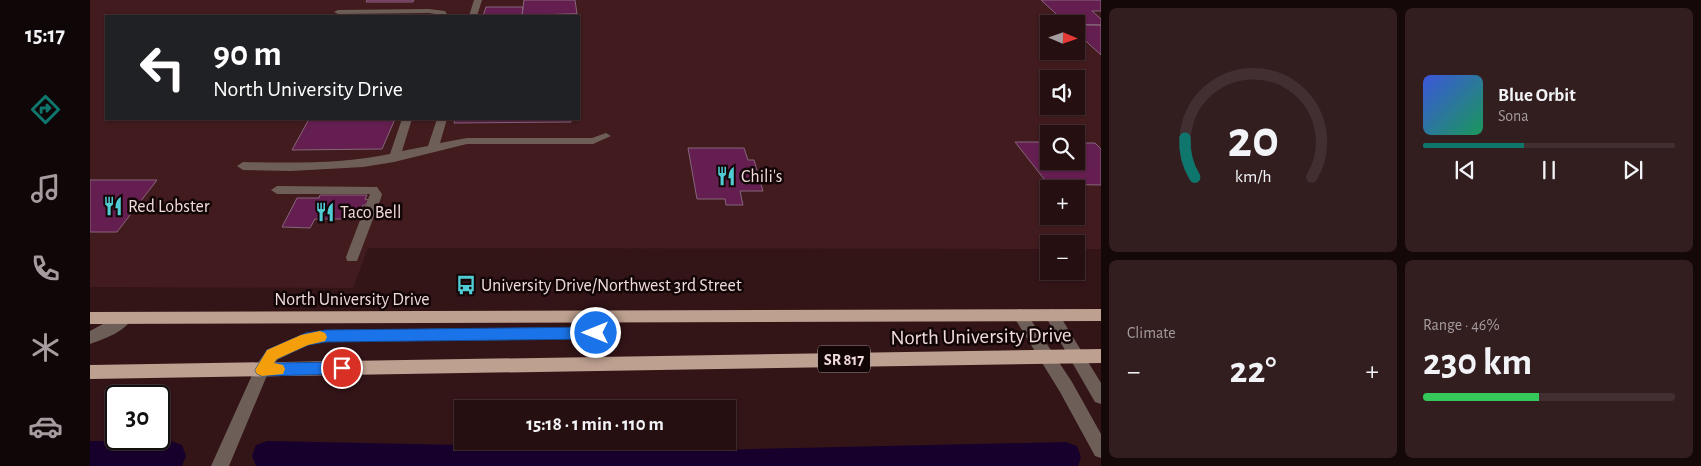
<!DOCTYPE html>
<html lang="en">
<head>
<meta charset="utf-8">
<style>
  body { margin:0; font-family:"Alegreya Sans",sans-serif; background:#321d1f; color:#f1f3f6; height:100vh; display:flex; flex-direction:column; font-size:19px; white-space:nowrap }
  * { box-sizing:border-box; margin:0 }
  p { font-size:16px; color:#a49c9f }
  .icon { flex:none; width:28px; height:28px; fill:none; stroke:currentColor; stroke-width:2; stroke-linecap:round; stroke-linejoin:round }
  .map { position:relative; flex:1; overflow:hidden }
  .panel { display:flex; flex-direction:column; gap:8px; padding:8px; background:#150809; width:600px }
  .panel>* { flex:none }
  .top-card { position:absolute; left:15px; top:15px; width:475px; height:105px; border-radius:0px; box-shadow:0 1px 4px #0004,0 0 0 1px #422f31; background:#202124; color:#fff; overflow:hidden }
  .needle { width:32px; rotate:92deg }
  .fabs { position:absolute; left:950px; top:15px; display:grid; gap:10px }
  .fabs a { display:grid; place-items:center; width:45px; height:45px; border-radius:0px; background:#260f11; box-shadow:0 1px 4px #0004,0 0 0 1px #422f31; font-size:25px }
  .speed { position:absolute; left:15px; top:385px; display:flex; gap:10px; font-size:25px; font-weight:700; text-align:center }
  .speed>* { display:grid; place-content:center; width:65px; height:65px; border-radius:50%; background:#260f11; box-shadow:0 1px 4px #0004,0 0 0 1px #422f31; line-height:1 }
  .speed .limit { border:2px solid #111; border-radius:8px; background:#fff; color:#111 }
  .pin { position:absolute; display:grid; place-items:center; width:42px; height:42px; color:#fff; margin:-21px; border:2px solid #fff; border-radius:50%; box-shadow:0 1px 5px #0007 }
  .me { position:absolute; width:55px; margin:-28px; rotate:270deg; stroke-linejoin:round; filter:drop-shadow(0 0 4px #0008) }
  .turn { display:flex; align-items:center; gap:18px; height:105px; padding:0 25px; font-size:22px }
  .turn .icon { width:65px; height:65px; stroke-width:2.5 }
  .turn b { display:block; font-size:35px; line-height:42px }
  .big { font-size:38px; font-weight:700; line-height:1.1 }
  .panel .widget { flex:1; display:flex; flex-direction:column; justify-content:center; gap:8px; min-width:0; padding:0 18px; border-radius:8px; background:#321d1f }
  .panel .dial { align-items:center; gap:0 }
  .dial svg { height:130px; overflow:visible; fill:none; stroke:#422f31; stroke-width:7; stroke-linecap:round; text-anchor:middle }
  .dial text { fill:#f1f3f6; stroke:none }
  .song { display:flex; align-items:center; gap:15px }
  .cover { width:60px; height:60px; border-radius:8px; background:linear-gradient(135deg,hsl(230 70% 55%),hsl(150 70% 35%)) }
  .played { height:5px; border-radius:2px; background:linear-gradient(90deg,#0f766e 40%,#422f31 40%) }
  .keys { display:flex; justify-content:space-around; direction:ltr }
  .heat { display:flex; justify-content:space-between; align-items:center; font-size:28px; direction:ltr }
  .charge { height:8px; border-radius:4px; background:linear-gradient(90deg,#34c759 46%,#422f31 0) }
  .panel .tiles { flex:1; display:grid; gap:8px; grid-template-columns:repeat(2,1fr) }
  .trip { position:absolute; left:364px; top:400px; width:282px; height:50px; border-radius:0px; background:#260f11; box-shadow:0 1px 4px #0004,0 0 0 1px #422f31; font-weight:700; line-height:50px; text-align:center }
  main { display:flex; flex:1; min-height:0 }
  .tab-bar { display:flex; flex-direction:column; width:90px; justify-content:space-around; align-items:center; background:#0f0607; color:#a49c9f }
  .tab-bar .icon { width:35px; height:35px }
  .tab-bar .current { color:#0f766e }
  .tab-bar b { font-size:22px; color:#f1f3f6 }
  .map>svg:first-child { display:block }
</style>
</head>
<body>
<main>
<nav class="tab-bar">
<b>15:17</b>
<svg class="icon current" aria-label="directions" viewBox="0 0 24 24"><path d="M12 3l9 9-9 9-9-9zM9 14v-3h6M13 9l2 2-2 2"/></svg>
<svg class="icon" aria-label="music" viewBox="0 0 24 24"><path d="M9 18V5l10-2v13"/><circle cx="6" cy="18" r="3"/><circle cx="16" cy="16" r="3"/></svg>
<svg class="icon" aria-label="phone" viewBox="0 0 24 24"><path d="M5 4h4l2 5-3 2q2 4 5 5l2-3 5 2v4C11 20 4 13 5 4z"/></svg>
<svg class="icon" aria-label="climate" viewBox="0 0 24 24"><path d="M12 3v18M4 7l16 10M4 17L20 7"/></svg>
<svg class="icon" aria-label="car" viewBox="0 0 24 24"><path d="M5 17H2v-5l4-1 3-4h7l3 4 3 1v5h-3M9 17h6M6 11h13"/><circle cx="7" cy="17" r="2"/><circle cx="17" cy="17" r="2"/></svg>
</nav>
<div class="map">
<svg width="1011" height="466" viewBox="0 0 1011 466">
  <rect width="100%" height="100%" fill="#331417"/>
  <path fill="#411b1e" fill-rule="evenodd" d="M0 0H1011V249H986V244H959V249L278 248 263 288 0 287ZM16 16H489V119H16ZM959 24H986V51H959ZM959 79H986V106H959ZM959 134H986V161H959ZM959 189H986V216H959Z"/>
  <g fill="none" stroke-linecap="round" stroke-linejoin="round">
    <path fill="#18002c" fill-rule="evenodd" d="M0 441H81L92 445 96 456 92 466H0Z
      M177 441 622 450 976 442 987 446 991 457 988 466H166L162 456 166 445Z"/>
  </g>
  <path fill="#641f50" stroke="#86667a" d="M277 0H324L323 2H276Z
    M434 0H485L487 14 432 15Z
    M951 0H1011V11H1002L1011 19V25L977 24Z
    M396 7H433L432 15 487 14V16H393Z
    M986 25H1011V55L986 32Z
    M219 119H305L292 149 202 150Z
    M365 119H481V122L364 123Z
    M925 142H959V161H986V143H1005L1011 149V185L958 184Z
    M598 148H654L658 160H664L673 191H650L653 205H636L635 199H607Z
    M0 180H67L27 232H0Z
    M230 195H277L275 199 279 200 276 205H273L267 219H225L220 228 192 227 207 198H229Z"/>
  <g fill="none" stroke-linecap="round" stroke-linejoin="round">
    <path fill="#6d5f57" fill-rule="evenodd" d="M384 0H392L387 16H379Z
      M339 9 355 11 358 16 339 13 248 14 244 12 248 10Z
      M312 119H322L312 151 338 146 347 119H357L350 143 377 138H502L516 133 521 136 503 144H377L304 162 273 167 201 171 153 170 147 166 153 162C202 163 252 164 300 154Z
      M187 186 287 187 292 194 291 198 267 261H257L256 257 280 194H187L181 190Z
      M930 309 935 311 982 382 1011 434V458L1005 456 970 392 925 319 923 315 925 311Z
      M962 309 967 311 1011 383V404L1005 402 957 319 955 315 957 311Z
      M35 312 40 314 42 318C35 332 14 339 0 344V331Z
      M524 312 529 314 531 318C527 327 515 336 506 339L236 342 218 345 187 360 178 373 139 466H121L167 364 177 350 216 333 236 330 503 327Z"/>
    <path fill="#bda08f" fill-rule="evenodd" d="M1011 309V321L0 324V312Z
      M1011 349V363L0 379V365Z"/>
  </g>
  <path fill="#1a73e8" stroke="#114b97" d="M506 327 510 329 512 333 510 337 506 339 236 342 218 345 187 359 184 363 252 362 257 364 259 368 257 373 252 374 172 376 167 374 165 370 177 350 216 333 236 330Z"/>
  <path fill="#f59e0b" d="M230 331 235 333 237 337 235 341 218 345 187 359 184 363 193 365 195 369 193 374 172 376 167 374 165 370 177 350 211 335Z"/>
  <defs>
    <symbol id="restaurant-bare" viewBox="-9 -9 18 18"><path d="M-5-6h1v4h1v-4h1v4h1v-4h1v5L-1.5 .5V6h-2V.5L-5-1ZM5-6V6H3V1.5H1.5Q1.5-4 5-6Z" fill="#51ccd4" stroke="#120506" stroke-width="2.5" paint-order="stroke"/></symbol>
    <symbol id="bus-bare" viewBox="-9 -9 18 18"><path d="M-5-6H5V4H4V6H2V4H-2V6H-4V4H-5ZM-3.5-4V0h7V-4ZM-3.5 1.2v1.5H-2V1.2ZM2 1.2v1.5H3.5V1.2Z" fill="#51ccd4" stroke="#120506" stroke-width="2.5" paint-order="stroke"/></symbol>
  </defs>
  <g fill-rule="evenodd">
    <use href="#restaurant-bare" x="622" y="162" width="28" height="28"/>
    <use href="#restaurant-bare" x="9" y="192" width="28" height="28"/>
    <use href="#restaurant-bare" x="221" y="198" width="28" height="28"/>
    <use href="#bus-bare" x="362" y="271" width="28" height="28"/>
  </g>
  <g text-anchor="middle" stroke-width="5" stroke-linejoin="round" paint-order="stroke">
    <rect fill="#120506" stroke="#ae9b9b" stroke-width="1" x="728" y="345.5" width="52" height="27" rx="4"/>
    <g font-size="16" font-weight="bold" fill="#f1dbdb">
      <text x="754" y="365">SR 817</text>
    </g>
    <g font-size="18" fill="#f1dbdb" stroke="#120506" text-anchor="start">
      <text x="651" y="182">Chili's</text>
      <text x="38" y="212">Red Lobster</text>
      <text x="250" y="218">Taco Bell</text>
      <text x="391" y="291">University Drive/Northwest 3rd Street</text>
    </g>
    <g font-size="18" fill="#f1dbdb" stroke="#120506">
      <text x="262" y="305">North University Drive</text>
    </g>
    <g font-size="21" fill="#f1dbdb" stroke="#120506">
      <text transform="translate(891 336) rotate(-1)" y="7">North University Drive</text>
    </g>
  </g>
</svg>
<div class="fabs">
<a><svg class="needle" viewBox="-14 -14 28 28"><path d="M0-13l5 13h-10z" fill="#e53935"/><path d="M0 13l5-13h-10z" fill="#a49c9f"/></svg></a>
<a><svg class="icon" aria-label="sound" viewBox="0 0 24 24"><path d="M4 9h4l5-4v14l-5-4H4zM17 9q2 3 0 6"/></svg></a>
<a><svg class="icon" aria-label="search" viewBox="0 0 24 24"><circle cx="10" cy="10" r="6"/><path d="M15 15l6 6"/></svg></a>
<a>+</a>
<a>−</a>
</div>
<div class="speed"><div class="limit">30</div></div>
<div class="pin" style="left:252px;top:368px;background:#d93025"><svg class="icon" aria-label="arrive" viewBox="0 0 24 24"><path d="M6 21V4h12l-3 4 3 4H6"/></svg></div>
<svg class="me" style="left:506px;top:333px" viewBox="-20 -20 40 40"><circle r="17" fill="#1a73e8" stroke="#fff" stroke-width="3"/><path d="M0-11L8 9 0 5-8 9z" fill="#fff"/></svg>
<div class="trip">15:18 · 1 min · 110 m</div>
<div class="top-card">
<div class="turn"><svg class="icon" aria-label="left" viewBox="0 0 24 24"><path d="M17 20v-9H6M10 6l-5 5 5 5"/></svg><div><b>90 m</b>North University Drive</div></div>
</div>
</div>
<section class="panel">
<div class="tiles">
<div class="widget dial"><svg viewBox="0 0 100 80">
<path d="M14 69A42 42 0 1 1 86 69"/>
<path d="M14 69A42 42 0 0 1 8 45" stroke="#0f766e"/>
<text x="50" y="56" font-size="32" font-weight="700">20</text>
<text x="50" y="72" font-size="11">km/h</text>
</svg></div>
<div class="widget">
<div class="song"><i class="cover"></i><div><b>Blue Orbit</b><p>Sona</p></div></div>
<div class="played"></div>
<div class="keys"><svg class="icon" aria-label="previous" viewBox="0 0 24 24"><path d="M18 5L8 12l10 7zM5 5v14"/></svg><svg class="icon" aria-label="pause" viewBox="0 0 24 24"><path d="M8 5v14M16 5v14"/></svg><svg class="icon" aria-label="next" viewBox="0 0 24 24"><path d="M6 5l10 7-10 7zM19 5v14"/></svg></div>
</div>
<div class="widget"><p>Climate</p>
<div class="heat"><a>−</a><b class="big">22°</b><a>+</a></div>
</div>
<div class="widget"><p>Range · 46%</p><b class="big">230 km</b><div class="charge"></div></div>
</div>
</section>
</main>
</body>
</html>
